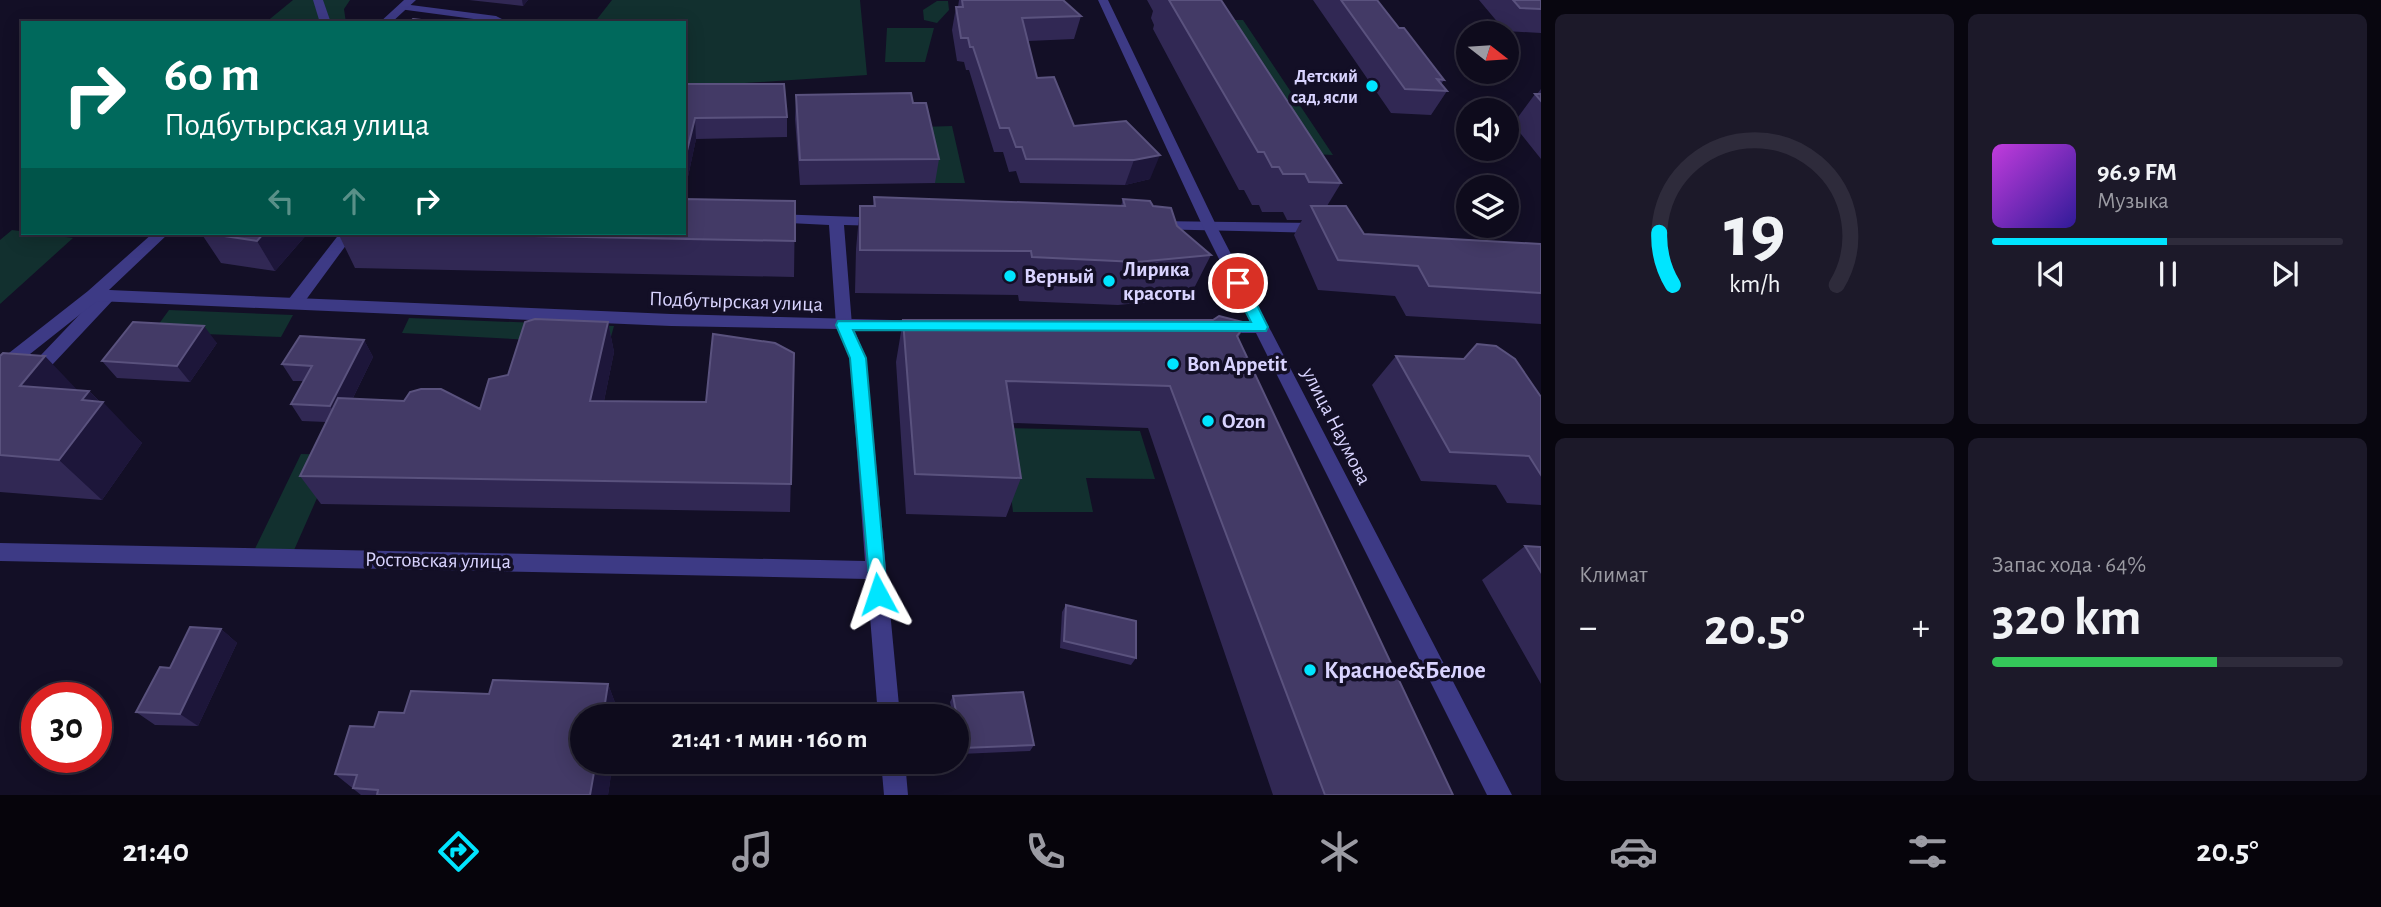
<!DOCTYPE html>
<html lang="ru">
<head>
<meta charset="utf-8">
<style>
  body { margin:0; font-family:"Alegreya Sans",sans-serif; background:#1c1929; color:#f1f3f6; height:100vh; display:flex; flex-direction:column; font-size:26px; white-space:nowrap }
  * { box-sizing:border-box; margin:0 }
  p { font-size:23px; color:#9b9ba3 }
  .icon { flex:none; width:38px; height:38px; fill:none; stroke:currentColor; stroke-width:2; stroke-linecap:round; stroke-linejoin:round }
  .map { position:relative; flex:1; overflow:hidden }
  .side { display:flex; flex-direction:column; gap:14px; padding:14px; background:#08060f; width:840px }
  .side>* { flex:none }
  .banner { position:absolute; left:21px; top:21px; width:665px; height:214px; border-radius:0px; box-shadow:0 4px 18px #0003,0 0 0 2px #2e2b3b; background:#00695c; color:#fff; overflow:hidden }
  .needle { width:46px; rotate:107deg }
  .buttons { position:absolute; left:1456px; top:21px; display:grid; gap:14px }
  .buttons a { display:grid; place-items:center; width:63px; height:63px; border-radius:50%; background:#0e0b1c; box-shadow:0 4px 18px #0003,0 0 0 2px #2e2b3b; font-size:35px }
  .speed { position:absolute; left:21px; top:682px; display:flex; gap:14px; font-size:35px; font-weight:700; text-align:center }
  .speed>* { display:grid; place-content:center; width:91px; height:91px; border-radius:50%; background:#0e0b1c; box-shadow:0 4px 18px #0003,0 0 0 2px #2e2b3b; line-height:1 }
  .speed .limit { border:10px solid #d22; background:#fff; color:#111 }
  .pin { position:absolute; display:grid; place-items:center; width:60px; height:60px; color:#fff; margin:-30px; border:4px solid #fff; border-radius:50%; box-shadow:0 2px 7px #0007 }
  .me { position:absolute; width:77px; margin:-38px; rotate:355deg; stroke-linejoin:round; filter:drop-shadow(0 0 5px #0008) }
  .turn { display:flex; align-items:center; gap:24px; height:147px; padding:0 28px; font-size:32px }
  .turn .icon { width:91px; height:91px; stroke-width:2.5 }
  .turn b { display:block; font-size:49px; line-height:60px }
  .lanes { display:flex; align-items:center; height:66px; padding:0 28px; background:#0003; justify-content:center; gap:35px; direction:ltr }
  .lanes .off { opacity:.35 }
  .big { font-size:52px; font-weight:600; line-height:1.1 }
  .side .widget { flex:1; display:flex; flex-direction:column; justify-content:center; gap:10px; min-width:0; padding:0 24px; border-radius:10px; background:#1c1929 }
  .side .dial { align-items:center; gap:0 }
  .dial svg { height:182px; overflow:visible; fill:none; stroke:#2e2b3b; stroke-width:7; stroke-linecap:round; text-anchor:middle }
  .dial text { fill:#f1f3f6; stroke:none }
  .song { display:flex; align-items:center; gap:21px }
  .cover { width:84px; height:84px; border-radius:10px; background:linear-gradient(135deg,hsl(290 70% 55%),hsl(250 70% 35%)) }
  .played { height:7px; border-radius:4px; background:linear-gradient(90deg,#00e5ff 50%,#2e2b3b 50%) }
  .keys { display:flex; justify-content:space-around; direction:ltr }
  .heat { display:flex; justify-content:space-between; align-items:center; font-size:38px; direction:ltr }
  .charge { height:10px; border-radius:5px; background:linear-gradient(90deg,#34c759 64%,#2e2b3b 0) }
  .side .tiles { flex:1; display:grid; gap:14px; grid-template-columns:repeat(2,1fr) }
  .trip { position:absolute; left:570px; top:704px; width:399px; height:70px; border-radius:35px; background:#0e0b1c; box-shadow:0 4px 18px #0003,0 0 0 2px #2e2b3b; font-weight:600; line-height:70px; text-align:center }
  .tab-bar { display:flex; height:112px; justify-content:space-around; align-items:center; background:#06040b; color:#9b9ba3 }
  .tab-bar .icon { width:49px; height:49px }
  .tab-bar .current { color:#00e5ff }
  .tab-bar b { font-size:32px; color:#f1f3f6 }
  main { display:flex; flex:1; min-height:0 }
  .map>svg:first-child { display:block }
</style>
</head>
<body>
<main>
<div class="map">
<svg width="1541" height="795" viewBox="0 0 1541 795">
  <rect width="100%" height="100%" fill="#130f26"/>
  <path fill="#12302f" d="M293 0H350L344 9 346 23H265Z
    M612 0H860L867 75 684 87V23H594Z
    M937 1H948L949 10 937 23 924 20 923 10Z
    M1225 20H1243L1333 155 1312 154Z
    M887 28H934L925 62H885Z
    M952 126 965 183H935L922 127Z
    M12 230 73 238 0 304V240Z
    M169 310 293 315 281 337 153 332Z
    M409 318 614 326 609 344 402 333Z
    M1003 428 1140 431 1155 479 1086 478 1093 512H1013Z
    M301 454 336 455 291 557H251Z"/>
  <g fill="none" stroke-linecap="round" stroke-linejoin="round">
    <path fill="#3d3a85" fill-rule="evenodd" d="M313 0H323L331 23H320Z
      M403 4 496 16 502 19 496 22 399 9V5Z
      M774 214 887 218 889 221 882 226 844 225 852 325 850 329H838L836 325 829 225 769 222 767 219Z
      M1155 221 1320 223 1327 228 1320 233 1150 229 1148 226Z
      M340 233H355L300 308H288L286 304 288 300Z
      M108 290 114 291 116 295 114 299 6 414 0 416V398L102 291Z"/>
    <path fill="#3d3a85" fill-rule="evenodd" d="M404 0H416L391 23H379Z
      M1098 0H1108L1217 227 1512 795H1487L1256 333H1221L1213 327 1221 321H1250L1203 227Z
      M153 233H169L109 290 671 314 929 321 931 325 929 329 923 331 854 329 866 358 900 716H878L867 579 0 561V543L865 561 850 358 838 329 671 326 97 301 6 373 0 375V360L88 291Z
      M881 761H905L908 795H884Z"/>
  </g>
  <path fill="#312854" d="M469 0H528L523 6Z
    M959 0H1063L1081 16 1074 39 1028 41 1037 78 1074 126 1126 121 1150 179 1125 185 1020 183 1016 171 1009 172 1003 152H994L969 70H966L964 62 957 61 952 30 956 7H958Z
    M1147 0H1221L1341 183 1327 206 1364 234 1541 244V324L1406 316 1395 296 1318 290 1294 235 1302 220H1287L1283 212H1262L1259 205H1252L1244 190H1239L1153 29 1154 25 1151 18 1153 11Z
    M1313 0H1377L1399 28 1444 80 1441 84 1447 91 1431 115 1391 113Z
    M1479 0H1541V33L1505 31Z
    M684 84 787 117V137L696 139 686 186H684Z
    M1541 89V159L1513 124 1535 94H1537Z
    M796 95 913 103 939 159 935 183 800 185 795 119Z
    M874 197 1121 206 1123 199 1153 206 1211 255 1189 298 1118 305 1019 301 1018 295 855 293 856 249 860 206H873Z
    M795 201 794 277 355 268 338 233H684Z
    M201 233H308L275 271 221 263Z
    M903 320 1247 323 1238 338 1453 795H1273L1148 428 1013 423 1021 478 1006 517 906 514 896 362Z
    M608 322 614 352 604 401 706 402 794 353 790 512 321 504 300 476 326 422 302 421 291 404 303 381H293L282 364 364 340 373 357 353 398 480 409 508 375Z
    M217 343 190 382 117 378 102 361Z
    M1477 344 1541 397V505L1507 503 1496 485 1421 481 1372 385 1396 356 1463 359Z
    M0 356 77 390 89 391 142 443 102 500 0 492Z
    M1525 546 1541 547V684L1482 580Z
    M1066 605 1136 658 1131 665 1060 648 1062 612Z
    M221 629 237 643 198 726 155 725 136 712Z
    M608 684 620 716H583L613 761 608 795H361L335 774 374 727 404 713 489 694Z
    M953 696 1034 745 1030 751 960 754 957 742V716H953L950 702Z"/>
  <path fill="#1d163a" d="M522 0H528L523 6Z
    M695 118 696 139 686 186 684 163Z
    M1160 155 1150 179 1125 185 1134 160Z
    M264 233H308L275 271 257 241Z
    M608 322 614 352 598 430 590 401Z
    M204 326 217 343 190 382 177 366Z
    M364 340 373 357 341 422 330 406Z
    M45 356 84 397 89 391 102 404 103 402 142 443 102 500 59 460 20 386Z
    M221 629 237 643 198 726 180 714Z
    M608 684 620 716H603Z
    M596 761H613L608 795H590Z"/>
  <path fill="#433a66" stroke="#5a527e" stroke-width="2" d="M962 0H1063L1081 16 1022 18 1037 78 1054 77 1074 126 1126 121 1160 155 1134 160 1026 159 1022 147H1016L1009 128H1000L973 47H970L968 38H961L956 7H963Z
    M1169 0H1221L1341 183 1309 182 1305 174H1283L1279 167H1272L1264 152H1258Z
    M1341 0H1377L1399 28H1404L1444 80 1437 79 1447 91 1405 89Z
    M1513 0H1541V9L1520 8Z
    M413 19 447 23H409Z
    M684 84H784L787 117 695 118 684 163Z
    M911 93 913 103H926L939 159 800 160 796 95Z
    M1535 94H1541V101Z
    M874 197 1125 206 1123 199 1150 201 1153 206 1171 208 1177 226 1211 255 1137 262 1032 257 1031 251 860 250V206H875Z
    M684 199 795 201V241L386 233H684Z
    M1311 206H1346L1364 234 1541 244V293L1429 286 1418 266 1338 260Z
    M204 233H264L257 241Z
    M1219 316 1247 323 1237 336 1453 795H1325L1170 386 1006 381 1021 478 915 474 903 320H1213Z
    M535 319 608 322 590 401 706 402 713 334 775 343 794 353 791 484 300 476 338 398 404 401 410 392 421 389H441L480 409 489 379 508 375 525 322Z
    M133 322 204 326 177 366 102 361Z
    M300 336 364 340 330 406 291 404 312 366 282 364Z
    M1477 344 1496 346 1515 359 1541 397V475L1529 456 1450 452 1396 356 1464 359Z
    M3 353 45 356 20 386 89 391 82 400 103 402 59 460 0 455V356Z
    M1525 546 1541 547V572Z
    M1066 605 1136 621V658L1064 641Z
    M190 627 221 629 180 714 136 712 160 667 170 668Z
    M493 680 608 684 603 716H583V761H596L590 795H377L378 790 353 788 357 775 335 774 350 726 374 727 379 712 404 713 411 691 489 694Z
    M1023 692 1034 745 963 748 953 696Z"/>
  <path fill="#00e5ff" stroke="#0095a6" stroke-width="2" d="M1238 278 1246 283 1268 327 1266 331 853 330 866 358 887 594 885 600 878 603 871 600 850 358 836 325 838 321 1251 322 1231 283Z"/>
  <g fill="#00e5ff" stroke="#130f26" stroke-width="2.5">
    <circle cx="1372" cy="86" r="7"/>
    <circle cx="1010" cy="276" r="7"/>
    <circle cx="1109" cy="281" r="7"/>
    <circle cx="1173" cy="364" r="7"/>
    <circle cx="1208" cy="421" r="7"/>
    <circle cx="1310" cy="670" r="7"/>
  </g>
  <g text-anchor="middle" stroke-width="7" stroke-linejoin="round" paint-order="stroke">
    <g font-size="18" font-weight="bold" fill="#d9d4ff" stroke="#130f26" text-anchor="end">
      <text x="1358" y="82">Детский<tspan x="1358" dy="21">сад, ясли</tspan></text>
    </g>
    <g font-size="21" font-weight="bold" fill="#d9d4ff" stroke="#130f26" text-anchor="start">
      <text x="1123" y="276">Лирика<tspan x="1123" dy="24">красоты</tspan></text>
      <text x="1024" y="283">Верный</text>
      <text x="1187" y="371">Bon Appetit</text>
      <text x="1222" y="428">Ozon</text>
    </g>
    <g font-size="21" fill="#d9d4ff" stroke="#130f26">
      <text transform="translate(736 301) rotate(2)" y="7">Подбутырская улица</text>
      <text transform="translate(1337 426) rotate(63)" y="7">улица Наумова</text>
      <text transform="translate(438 560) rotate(1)" y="7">Ростовская улица</text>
    </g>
    <g font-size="24" font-weight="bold" fill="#d9d4ff" stroke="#130f26" text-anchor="start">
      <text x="1324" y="678">Красное&amp;Белое</text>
    </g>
  </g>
</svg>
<div class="buttons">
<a><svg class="needle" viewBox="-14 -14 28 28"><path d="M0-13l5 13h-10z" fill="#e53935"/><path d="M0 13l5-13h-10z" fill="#9b9ba3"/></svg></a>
<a><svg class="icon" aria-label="sound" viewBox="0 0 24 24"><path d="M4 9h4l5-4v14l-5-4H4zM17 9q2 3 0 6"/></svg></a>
<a><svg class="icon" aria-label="layers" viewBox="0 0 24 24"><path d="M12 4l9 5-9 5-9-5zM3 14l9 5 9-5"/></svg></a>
</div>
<div class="speed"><div class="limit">30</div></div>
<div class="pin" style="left:1238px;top:283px;background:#d93025"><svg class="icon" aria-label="arrive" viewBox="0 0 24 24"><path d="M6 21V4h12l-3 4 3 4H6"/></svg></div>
<svg class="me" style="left:878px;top:594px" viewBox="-20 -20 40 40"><path d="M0-17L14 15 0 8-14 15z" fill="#00e5ff" stroke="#fff" stroke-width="4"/></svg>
<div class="trip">21:41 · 1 мин · 160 m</div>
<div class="banner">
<div class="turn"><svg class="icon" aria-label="right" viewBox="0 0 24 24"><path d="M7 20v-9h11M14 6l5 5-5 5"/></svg><div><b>60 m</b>Подбутырская улица</div></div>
<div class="lanes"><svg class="icon off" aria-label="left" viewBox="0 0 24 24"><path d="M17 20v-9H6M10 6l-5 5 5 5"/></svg><svg class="icon off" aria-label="ahead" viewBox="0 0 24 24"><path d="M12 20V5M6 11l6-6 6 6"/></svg><svg class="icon" aria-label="right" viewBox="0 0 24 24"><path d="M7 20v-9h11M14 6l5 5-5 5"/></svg></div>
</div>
</div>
<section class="side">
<div class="tiles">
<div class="widget dial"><svg viewBox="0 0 100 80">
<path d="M14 69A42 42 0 1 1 86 69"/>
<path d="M14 69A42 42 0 0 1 8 46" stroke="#00e5ff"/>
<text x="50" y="56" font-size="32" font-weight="700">19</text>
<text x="50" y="72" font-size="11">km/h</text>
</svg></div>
<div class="widget">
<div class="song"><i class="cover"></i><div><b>96.9 FM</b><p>Музыка</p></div></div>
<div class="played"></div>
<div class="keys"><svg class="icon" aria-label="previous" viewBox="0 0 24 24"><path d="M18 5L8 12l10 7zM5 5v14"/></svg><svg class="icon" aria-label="pause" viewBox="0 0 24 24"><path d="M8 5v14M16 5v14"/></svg><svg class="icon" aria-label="next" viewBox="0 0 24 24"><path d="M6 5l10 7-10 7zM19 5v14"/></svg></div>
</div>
<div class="widget"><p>Климат</p>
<div class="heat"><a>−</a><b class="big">20.5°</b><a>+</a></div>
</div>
<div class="widget"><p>Запас хода · 64%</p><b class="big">320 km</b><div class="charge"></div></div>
</div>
</section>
</main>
<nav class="tab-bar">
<b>21:40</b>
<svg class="icon current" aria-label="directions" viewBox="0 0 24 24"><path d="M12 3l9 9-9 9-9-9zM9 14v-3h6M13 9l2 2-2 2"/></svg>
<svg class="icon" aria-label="music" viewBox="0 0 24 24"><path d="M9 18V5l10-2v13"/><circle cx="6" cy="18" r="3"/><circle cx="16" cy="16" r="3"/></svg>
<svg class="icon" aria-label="phone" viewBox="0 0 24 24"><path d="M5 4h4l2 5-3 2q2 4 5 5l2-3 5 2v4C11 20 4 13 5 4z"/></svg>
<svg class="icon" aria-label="climate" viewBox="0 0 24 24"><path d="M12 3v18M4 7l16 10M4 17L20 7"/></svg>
<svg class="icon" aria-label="car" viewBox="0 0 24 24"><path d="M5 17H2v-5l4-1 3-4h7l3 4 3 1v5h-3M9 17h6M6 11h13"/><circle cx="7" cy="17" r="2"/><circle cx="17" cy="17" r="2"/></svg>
<svg class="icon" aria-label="filters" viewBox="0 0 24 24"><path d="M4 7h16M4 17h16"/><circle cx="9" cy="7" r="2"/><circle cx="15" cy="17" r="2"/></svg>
<b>20.5°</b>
</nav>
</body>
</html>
